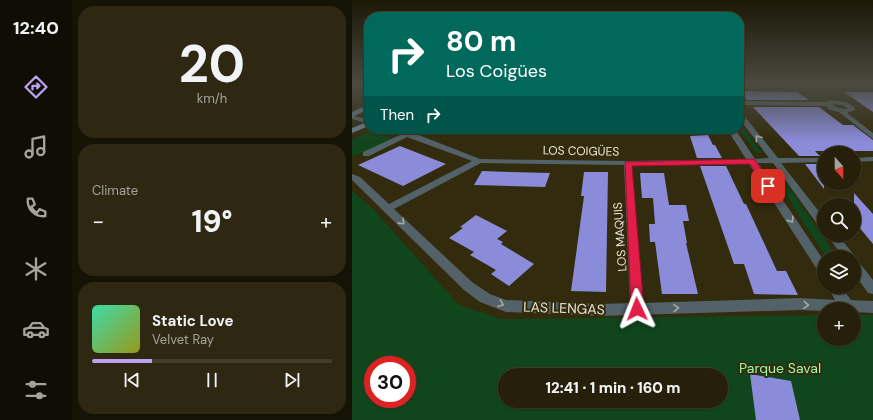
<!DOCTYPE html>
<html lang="en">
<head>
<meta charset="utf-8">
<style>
  body { margin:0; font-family:"DM Sans",sans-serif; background:#2e2813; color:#f1f3f6; height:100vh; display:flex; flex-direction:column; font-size:15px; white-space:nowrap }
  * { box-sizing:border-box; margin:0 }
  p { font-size:13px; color:#a4a39c }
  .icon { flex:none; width:22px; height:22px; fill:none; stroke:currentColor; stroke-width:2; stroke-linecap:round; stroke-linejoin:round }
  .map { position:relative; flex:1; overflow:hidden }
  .details { display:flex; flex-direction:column; gap:6px; padding:6px; background:#151206; width:280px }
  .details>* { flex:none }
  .guide { position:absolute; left:12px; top:12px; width:380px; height:122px; border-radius:16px; box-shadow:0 1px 3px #0004,0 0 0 1px #423e2b; background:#00695c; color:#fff; overflow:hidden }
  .needle { width:26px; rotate:159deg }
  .controls { position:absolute; left:465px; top:146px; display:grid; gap:8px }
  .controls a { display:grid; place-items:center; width:44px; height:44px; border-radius:50%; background:#26200a; box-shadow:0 1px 3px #0004,0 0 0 1px #423e2b; font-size:20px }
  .speed { position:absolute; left:12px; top:356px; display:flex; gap:8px; font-size:20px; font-weight:700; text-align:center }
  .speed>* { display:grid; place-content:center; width:52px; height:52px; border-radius:50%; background:#26200a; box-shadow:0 1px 3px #0004,0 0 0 1px #423e2b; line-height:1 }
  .speed .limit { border:6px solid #d22; background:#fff; color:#111 }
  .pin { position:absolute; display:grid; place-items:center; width:34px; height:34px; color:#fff; margin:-17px; border-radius:8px; box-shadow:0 2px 6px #0006 }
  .me { position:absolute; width:44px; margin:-22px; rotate:358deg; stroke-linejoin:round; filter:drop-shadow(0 0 3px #0008) }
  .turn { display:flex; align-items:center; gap:14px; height:84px; padding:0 16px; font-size:18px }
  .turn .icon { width:52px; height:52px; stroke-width:2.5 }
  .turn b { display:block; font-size:28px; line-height:34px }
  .then { display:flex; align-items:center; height:38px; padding:0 16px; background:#0003; gap:8px; font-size:15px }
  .big { font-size:30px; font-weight:800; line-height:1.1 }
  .details .card { flex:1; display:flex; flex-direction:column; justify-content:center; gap:6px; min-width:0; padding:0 14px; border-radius:16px; background:#2e2813 }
  .details .dial { align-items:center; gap:0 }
  .dial b { font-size:52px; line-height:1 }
  .song { display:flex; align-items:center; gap:12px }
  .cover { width:48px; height:48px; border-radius:6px; background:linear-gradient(135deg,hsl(160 70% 55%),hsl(60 70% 35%)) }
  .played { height:4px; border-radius:2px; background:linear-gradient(90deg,#bca0f2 25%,#423e2b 25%) }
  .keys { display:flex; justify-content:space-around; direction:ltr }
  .heat { display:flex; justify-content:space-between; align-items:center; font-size:22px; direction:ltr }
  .trip { position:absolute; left:146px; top:368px; width:230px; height:40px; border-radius:20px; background:#26200a; box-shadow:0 1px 3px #0004,0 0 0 1px #423e2b; font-weight:800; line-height:40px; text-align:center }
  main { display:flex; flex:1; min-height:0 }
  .tab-bar { display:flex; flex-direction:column; width:72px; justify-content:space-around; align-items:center; background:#0f0d04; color:#a4a39c }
  .tab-bar .icon { width:28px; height:28px }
  .tab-bar .on { color:#bca0f2 }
  .tab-bar b { font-size:18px; color:#f1f3f6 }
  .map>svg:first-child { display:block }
</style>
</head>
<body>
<main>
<nav class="tab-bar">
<b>12:40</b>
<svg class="icon on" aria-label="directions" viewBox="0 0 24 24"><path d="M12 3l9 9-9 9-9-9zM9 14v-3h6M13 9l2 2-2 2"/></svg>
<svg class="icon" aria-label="music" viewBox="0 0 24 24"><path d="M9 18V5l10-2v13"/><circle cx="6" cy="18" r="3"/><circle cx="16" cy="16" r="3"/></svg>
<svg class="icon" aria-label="phone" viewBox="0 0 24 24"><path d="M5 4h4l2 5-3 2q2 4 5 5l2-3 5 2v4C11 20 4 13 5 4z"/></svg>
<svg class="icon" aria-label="climate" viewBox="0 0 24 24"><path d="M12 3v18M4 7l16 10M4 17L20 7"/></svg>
<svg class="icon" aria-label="car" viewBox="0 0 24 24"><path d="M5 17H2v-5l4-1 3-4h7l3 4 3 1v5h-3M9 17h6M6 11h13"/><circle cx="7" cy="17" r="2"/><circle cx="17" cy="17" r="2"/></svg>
<svg class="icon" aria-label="filters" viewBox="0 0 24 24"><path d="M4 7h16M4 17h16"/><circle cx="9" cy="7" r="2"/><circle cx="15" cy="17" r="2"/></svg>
</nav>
<section class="details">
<div class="card dial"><b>20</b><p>km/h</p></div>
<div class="card"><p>Climate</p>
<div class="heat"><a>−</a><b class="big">19°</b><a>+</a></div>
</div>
<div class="card">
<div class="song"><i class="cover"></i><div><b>Static Love</b><p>Velvet Ray</p></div></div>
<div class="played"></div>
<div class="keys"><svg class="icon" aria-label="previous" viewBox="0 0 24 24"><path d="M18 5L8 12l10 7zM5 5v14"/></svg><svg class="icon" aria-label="pause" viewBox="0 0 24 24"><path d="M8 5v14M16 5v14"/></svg><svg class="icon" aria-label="next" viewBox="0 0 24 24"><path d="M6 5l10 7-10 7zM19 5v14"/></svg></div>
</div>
</section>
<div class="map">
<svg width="521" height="420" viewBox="0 0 521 420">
  <rect width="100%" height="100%" fill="#332b0d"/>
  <path fill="#11451c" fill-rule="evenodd" d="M387 122 410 153H404L387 129Z
    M19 130 42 139 0 157V140Z
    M418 171H426L485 257H474Z
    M0 191 20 208 107 305 149 319 472 315V339H502V315H521V420H0ZM21 365H55V399H21ZM153 375H369V401H153Z"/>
  <path fill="#8a8bd9" d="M388 91 445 92 457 100H395Z
    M492 92H521V112Z
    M401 107H467L491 125H501L521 140V151H463L468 156H447Z
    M356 135 361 145H363L370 158H345L338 136Z
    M48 146 94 164 51 186 6 165Z
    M453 164H472V189Z
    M348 166H374L392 204H394L425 271H434L446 295 402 294 392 264H382Z
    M130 171 158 172 198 173 193 187 122 185Z
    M232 172H256L254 292 219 291 232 196H229Z
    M288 173H312L317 205H334L337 221H331L335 243H334L346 294H310L303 242H298L297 224H303L301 198H290Z
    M502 193 521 214V244L502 221Z
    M124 215 155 231 145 239 151 242 149 244 182 264 157 286 139 274 144 270 118 255 122 252 97 238 111 228 108 227Z
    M398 374 439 381 448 420H404Z"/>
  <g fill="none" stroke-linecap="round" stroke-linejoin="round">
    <path fill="#536268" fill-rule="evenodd" d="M478 100 495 102 503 108V110L495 113 521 133V139L487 112 478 110 473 106 387 105V101L474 102ZM479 104 491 105 496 109 486 108Z
      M387 111 389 112 426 158H472V162L429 163 472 218V229L468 228 421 163H406L472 261V276L468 274 397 164 280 165 291 303 448 298 483 300 476 287H489L499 300 521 301V313L502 312V309H472V311L448 310 249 316 154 312 128 302 112 290 0 180V174L8 177 37 204 120 161 55 137 17 156H11V152L48 135 35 129H46L59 132 128 159 276 161 394 159 375 129H383L403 159 417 158 387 118ZM129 163 272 165 278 303 249 304 154 300 138 294 120 282 42 209Z
      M0 115 17 120V124L0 119Z
      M521 157V161L502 162V158Z
      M475 235H486L501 254 503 257 502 259V257H491Z
      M502 259 506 261 521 280V294L516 293 502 273Z"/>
    <path fill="#68818a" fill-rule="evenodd" d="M17 104V109L0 117V112Z
      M17 121V126L0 133V128Z"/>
  </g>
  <defs><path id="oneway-chevron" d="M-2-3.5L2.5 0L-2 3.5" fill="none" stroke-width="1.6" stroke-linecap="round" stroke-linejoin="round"/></defs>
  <g stroke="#a6aaa3">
    <use href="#oneway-chevron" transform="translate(406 138) rotate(-127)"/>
    <use href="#oneway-chevron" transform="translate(439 220) rotate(57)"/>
    <use href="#oneway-chevron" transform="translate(50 222) rotate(44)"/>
    <use href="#oneway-chevron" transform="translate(149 304) rotate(20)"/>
    <use href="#oneway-chevron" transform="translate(454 305) rotate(2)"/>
    <use href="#oneway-chevron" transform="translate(324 308) rotate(-2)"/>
  </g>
  <linearGradient id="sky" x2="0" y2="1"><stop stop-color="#1c1807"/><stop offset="0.59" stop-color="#4a4a40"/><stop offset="1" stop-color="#4a4a40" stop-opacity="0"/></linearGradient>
  <rect width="521" height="142" fill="url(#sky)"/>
  <path fill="#e11d48" stroke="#92132f" d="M400 159 403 160 421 186 419 187H413L398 164 280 166 292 309 290 313 285 314 281 313 279 309 273 162Z"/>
  <g text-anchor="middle" stroke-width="4" stroke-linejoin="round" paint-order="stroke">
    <g font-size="12" fill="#eae5d4" stroke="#332b0d">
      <text transform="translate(229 151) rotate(1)" y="4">LOS COIGÜES</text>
      <text transform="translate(268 237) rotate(-94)" y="4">LOS MAQUIS</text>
    </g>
    <g font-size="14" fill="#eae5d4" stroke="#332b0d">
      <text transform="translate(212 308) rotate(2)" y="5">LAS LENGAS</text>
    </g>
    <g font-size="14" fill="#99f8a5" stroke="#332b0d">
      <text x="428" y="373">Parque Saval</text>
    </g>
  </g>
</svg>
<div class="controls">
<a><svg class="needle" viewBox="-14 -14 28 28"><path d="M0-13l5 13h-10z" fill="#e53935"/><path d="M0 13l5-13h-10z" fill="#a4a39c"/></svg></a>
<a><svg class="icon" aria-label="search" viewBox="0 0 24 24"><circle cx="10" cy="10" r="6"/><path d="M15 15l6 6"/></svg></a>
<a><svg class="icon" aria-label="layers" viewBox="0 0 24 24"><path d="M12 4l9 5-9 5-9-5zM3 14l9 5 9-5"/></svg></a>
<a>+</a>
</div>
<div class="speed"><div class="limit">30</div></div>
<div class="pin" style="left:416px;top:186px;background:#d93025"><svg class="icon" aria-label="arrive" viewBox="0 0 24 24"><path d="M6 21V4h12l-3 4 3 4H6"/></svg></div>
<svg class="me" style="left:285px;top:309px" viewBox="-20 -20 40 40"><path d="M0-17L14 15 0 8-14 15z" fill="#e11d48" stroke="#fff" stroke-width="4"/></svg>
<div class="trip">12:41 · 1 min · 160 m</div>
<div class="guide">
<div class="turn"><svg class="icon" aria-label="right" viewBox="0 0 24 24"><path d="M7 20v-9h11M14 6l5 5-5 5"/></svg><div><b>80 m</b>Los Coigües</div></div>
<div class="then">Then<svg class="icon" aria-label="right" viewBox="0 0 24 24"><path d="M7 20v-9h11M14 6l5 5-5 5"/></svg></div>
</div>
</div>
</main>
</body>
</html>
